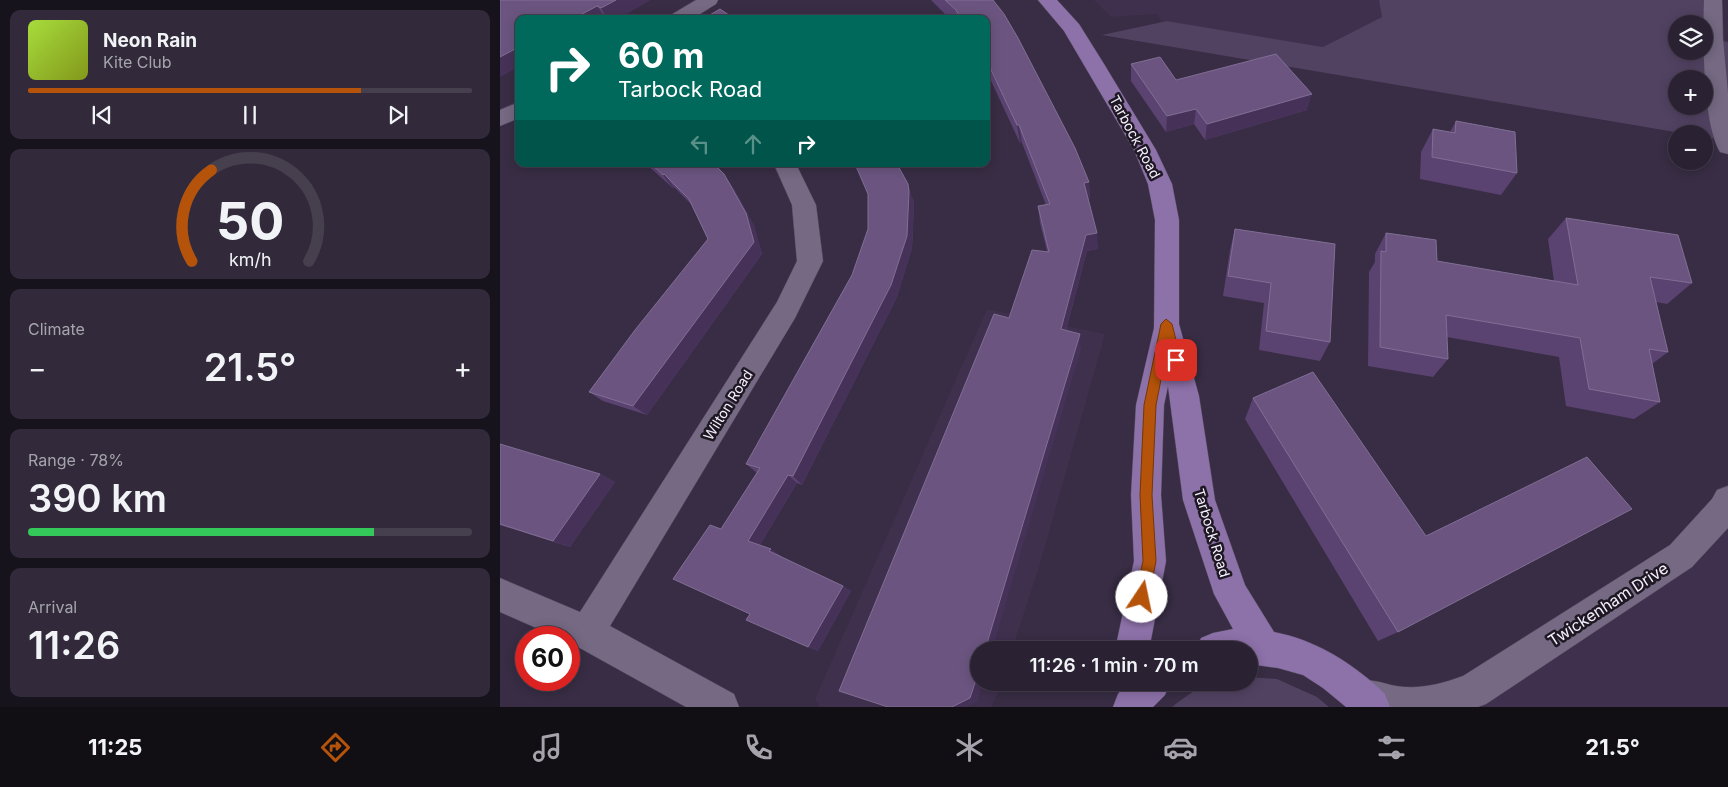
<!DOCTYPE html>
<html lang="en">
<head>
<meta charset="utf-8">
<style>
  body { margin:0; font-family:Inter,sans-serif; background:#322a3b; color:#f1f3f6; height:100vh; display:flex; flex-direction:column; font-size:19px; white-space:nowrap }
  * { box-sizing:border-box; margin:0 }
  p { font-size:16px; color:#a5a4ac }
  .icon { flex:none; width:28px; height:28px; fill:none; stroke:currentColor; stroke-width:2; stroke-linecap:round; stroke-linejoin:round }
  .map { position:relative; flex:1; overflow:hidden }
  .side { display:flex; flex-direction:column; gap:10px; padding:10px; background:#17131c; width:500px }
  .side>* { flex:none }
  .hud { position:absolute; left:15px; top:15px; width:475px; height:152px; border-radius:10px; box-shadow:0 2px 12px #0003,0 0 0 1px #463f4e; background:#00695c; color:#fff; overflow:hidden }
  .controls { position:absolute; left:1168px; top:15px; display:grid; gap:10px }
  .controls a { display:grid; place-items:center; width:45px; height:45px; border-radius:50%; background:#2a2233; box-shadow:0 2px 12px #0003,0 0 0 1px #463f4e; font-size:25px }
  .speed { position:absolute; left:15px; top:626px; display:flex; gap:10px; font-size:25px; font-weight:700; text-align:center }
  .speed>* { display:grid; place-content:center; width:65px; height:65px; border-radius:50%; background:#2a2233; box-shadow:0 2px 12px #0003,0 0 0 1px #463f4e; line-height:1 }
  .speed .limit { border:8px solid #d22; background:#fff; color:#111 }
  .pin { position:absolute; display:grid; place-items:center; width:42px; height:42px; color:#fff; margin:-21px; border-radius:10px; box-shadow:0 2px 8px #0006 }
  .me { position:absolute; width:55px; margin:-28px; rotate:11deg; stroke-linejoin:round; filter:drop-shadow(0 0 4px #0008) }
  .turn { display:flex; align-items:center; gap:18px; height:105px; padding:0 20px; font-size:22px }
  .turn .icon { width:65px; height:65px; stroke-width:2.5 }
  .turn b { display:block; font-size:35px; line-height:42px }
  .lanes { display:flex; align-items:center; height:48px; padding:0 20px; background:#0003; justify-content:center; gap:25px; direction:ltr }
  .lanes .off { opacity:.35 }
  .big { font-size:38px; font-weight:600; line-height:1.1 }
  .side .card { flex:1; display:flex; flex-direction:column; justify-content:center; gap:8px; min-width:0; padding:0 18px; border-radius:10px; background:#322a3b }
  .side .dial { align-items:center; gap:0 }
  .dial svg { height:130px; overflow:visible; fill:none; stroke:#463f4e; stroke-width:7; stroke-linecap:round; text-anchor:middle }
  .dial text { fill:#f1f3f6; stroke:none }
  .song { display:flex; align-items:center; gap:15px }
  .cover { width:60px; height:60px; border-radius:8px; background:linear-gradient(135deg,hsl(80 70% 55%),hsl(70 70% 35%)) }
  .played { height:5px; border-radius:2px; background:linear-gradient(90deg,#b45309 75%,#463f4e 75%) }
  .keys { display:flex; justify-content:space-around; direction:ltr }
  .heat { display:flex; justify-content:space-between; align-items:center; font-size:28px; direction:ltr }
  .charge { height:8px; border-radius:4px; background:linear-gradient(90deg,#34c759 78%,#463f4e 0) }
  .trip { position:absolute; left:470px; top:641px; width:288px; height:50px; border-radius:25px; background:#2a2233; box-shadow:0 2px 12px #0003,0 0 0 1px #463f4e; font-weight:600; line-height:50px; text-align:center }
  .menu { display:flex; height:80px; justify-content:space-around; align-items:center; background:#110e14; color:#a5a4ac }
  .menu .icon { width:35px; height:35px }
  .menu .on { color:#b45309 }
  .menu b { font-size:22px; color:#f1f3f6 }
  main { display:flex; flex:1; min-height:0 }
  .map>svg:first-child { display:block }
</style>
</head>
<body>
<main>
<section class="side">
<div class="card">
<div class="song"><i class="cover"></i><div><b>Neon Rain</b><p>Kite Club</p></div></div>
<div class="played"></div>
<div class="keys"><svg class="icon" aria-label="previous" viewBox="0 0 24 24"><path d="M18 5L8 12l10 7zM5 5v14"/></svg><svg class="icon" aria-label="pause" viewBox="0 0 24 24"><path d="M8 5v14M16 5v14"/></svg><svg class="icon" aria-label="next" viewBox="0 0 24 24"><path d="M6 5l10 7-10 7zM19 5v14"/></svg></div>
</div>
<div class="card dial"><svg viewBox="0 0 100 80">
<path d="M14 69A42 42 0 1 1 86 69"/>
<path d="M14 69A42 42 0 0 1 26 13" stroke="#b45309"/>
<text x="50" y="56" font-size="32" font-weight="700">50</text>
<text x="50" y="72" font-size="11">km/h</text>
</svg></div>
<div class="card"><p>Climate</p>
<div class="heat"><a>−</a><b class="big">21.5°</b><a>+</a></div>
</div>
<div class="card"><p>Range · 78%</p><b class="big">390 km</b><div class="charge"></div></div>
<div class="card"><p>Arrival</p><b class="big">11:26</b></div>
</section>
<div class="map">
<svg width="1228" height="707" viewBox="0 0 1228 707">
  <rect width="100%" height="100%" fill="#382d44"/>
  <path fill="#3f304e" d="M594 0H879L882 17 823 47 667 21 662 22 657 14 611 17Z
    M487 309 605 334 540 564 512 650H479V682L502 683 499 691 491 707H320L315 699Z
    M1228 501V707H971L1181 556Z"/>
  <path fill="#514262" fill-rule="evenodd" d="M879 0H1213V39L1228 42V146L1226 140 1204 137V134H1187L602 35 667 21 823 47 882 17ZM1176 24H1204V51H1176ZM1176 79H1204V106H1176Z
    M749 677 777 679 817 697 829 707H672C704 682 709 682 749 682Z"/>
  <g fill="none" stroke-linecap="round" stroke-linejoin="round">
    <defs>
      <path id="minor" d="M196 0H218L216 4 192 19H169L171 15Z
        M1204 0H1222L1223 39 1228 93V154L1220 152C1202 121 1203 37 1204 0Z
        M19 102V118L0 126V110Z
        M274 164H296L316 205 323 261 295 318 110 626 234 694 239 707H186L69 642V638H59L0 612V578L80 612 277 302 297 261 292 205Z
        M1228 486V528L1192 567 986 704 978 707H850L846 697 851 684C873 675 884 686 905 687 926 688 944 683 963 676L1170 545 1212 499 1217 490Z"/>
      <path id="major" d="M538 0H557L579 24 604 64 656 150 672 184 679 220V324L699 396 715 500 745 585 774 632C815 640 849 661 880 689L885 694 890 707H846L823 688 803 675 778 668 749 664V650H696L701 638 713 633 733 629 714 594 683 500 668 386 664 405 661 495 666 561 649 650H615L634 561 631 495 636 405 654 328 655 220 648 184 634 150 564 31Z
        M627 682H670L665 695 653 707H613L618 694Z"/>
    </defs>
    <use href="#minor" stroke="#53495d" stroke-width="1"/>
    <use href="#major" stroke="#53495d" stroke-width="1"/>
    <use href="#minor" fill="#756983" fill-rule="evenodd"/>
    <use href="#major" fill="#8d71a9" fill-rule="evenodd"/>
  </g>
  <path fill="#5b4371" d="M0 0H150L117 19H19Z
    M431 0H493L589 182 590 199H588L598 249 587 251 566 330 581 348 479 682H482L477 701 464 707H388L509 318 547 251 540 223 538 206 546 205 522 143H520L486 70V19H450Z
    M631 64 676 80 807 110 705 140 694 124 666 132 631 81Z
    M956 121 1017 173 1001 195 920 179 921 152 933 129 950 132Z
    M146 164H214L233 187 254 226 262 254 147 415 103 401 89 392 208 239 191 204 174 187 173 188Z
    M368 194 412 197 414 203 412 248 397 297 302 485 297 483 260 545 271 549 281 556V557L343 586 351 591 318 651 308 647 250 614 221 529 257 473 246 464 352 275 368 229Z
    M1066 218 1192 283 1167 304 1156 302 1168 352 1152 364 1160 402 1134 419 1066 406 1059 357 947 337 948 359 933 377 868 366 869 272 875 262V254L886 233 937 261 1054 281 1048 239Z
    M735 229 830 342 820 361 759 350 764 303 723 296 730 250Z
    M753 398 926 536 898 632 878 641 745 419Z
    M0 444 100 474 115 482 70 547 0 525Z"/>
  <path fill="#463258" d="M116 0H150L117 19H108L101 8Z
    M97 6 106 19H73Z
    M19 47V67L0 77V57Z
    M812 94 807 110 705 140 707 124Z
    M696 109 694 124 666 132 667 116Z
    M517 125H519L522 143H520Z
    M164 174 174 187 173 188 163 175Z
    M224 174 233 187 254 226 262 254 147 415 133 406 254 242Z
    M589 182 590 199 585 200 584 183Z
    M408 184 412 197 414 203 412 248 397 297 302 485 293 476Z
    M597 233 598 249 587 251 562 344 561 329 586 235Z
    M580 334 581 348 492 650H485Z
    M100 474 115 482 70 547 53 541Z
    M288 475 297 483 259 547 248 541Z
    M271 549 281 556 280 558 269 551Z
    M343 586 351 591 318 651 308 647Z
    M479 671V682H482L477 701 464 707H452Z"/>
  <path fill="#6b5580" stroke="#816e94" d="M0 0H116L101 8 97 6 73 19H19V47L0 57Z
    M445 0H493L504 14 518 38 575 148 589 182 584 183 597 233 586 235 561 329 580 334 485 650H479V671L470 698 452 707H388L339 691 494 314 509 318 532 250 549 252 538 206 550 204 519 125H517L486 59V19H461L456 10Z
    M220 9 235 19H203Z
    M776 54 812 94 707 124 696 109 667 116 631 64 660 57 676 80Z
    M956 121 1015 132 1017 173 932 157 933 129 955 133Z
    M151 164H214L224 174 246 213 254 242 133 406 89 392 135 330 208 239 189 199 164 174 163 175Z
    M355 164H397L408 184 409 191 407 236 391 285 293 476 288 475 248 541 271 549 269 551 343 586 308 647 246 620 250 614 173 579 210 525 221 529 260 468 246 464 352 275 368 229V194Z
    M1066 218 1178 235 1192 283 1150 277 1168 352 1149 349 1160 402 1089 389 1080 338 946 315 948 359 880 347 881 251 886 252V233L936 240 937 261 1078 285Z
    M735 229 835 244 830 342 766 331 771 283 728 276Z
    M813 372 926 536 1087 457 1132 509 898 632 753 398Z
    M0 444 100 474 53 541 0 524Z"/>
  <path fill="#b45309" stroke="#753606" d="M666 319 672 324 681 360 680 363H671L667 349 656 405 652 495 656 561 649 597 647 602 642 604 637 602 635 597 643 561 640 495 644 405 661 324Z"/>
  <g text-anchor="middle" stroke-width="5" stroke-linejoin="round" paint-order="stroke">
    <g font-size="14" fill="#f6efff" stroke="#1d1822">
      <text transform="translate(635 137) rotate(62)" y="5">Tarbock Road</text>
      <text transform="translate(228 405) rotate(-58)" y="5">Wilton Road</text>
      <text transform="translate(712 533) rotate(73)" y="5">Tarbock Road</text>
    </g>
    <g font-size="16" fill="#f6efff" stroke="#1d1822">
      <text transform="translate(1108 604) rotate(-33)" y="6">Twickenham Drive</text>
    </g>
  </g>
</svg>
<div class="controls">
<a><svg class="icon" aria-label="layers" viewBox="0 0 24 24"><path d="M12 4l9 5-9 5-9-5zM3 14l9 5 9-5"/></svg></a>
<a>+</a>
<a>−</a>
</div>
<div class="speed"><div class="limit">60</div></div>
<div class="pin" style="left:676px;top:360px;background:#d93025"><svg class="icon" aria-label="arrive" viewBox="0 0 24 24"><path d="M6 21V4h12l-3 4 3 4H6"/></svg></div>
<svg class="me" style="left:642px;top:597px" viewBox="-20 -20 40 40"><circle r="19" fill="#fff"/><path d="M0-13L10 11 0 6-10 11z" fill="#b45309"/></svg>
<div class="trip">11:26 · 1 min · 70 m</div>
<div class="hud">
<div class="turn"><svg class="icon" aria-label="right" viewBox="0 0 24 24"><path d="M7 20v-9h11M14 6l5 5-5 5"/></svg><div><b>60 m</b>Tarbock Road</div></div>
<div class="lanes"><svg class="icon off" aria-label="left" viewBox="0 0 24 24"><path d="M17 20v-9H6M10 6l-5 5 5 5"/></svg><svg class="icon off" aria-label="ahead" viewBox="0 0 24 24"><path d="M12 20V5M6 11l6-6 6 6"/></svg><svg class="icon" aria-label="right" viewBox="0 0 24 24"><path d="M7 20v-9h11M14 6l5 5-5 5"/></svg></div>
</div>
</div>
</main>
<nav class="menu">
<b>11:25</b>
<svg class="icon on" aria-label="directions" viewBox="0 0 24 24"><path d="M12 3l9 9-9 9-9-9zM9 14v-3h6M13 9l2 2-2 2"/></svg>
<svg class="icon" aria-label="music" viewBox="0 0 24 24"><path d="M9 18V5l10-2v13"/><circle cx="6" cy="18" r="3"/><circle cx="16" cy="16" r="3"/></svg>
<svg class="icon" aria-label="phone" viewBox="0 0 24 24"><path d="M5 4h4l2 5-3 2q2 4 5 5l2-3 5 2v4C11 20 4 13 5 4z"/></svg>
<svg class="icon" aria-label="climate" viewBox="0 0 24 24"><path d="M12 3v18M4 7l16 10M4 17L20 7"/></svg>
<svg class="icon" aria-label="car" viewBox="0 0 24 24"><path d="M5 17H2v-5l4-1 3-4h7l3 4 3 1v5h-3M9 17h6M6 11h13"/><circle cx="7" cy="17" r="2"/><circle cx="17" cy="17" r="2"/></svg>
<svg class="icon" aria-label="filters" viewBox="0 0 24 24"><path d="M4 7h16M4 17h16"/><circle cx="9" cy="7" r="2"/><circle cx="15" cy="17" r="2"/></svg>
<b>21.5°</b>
</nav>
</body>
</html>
